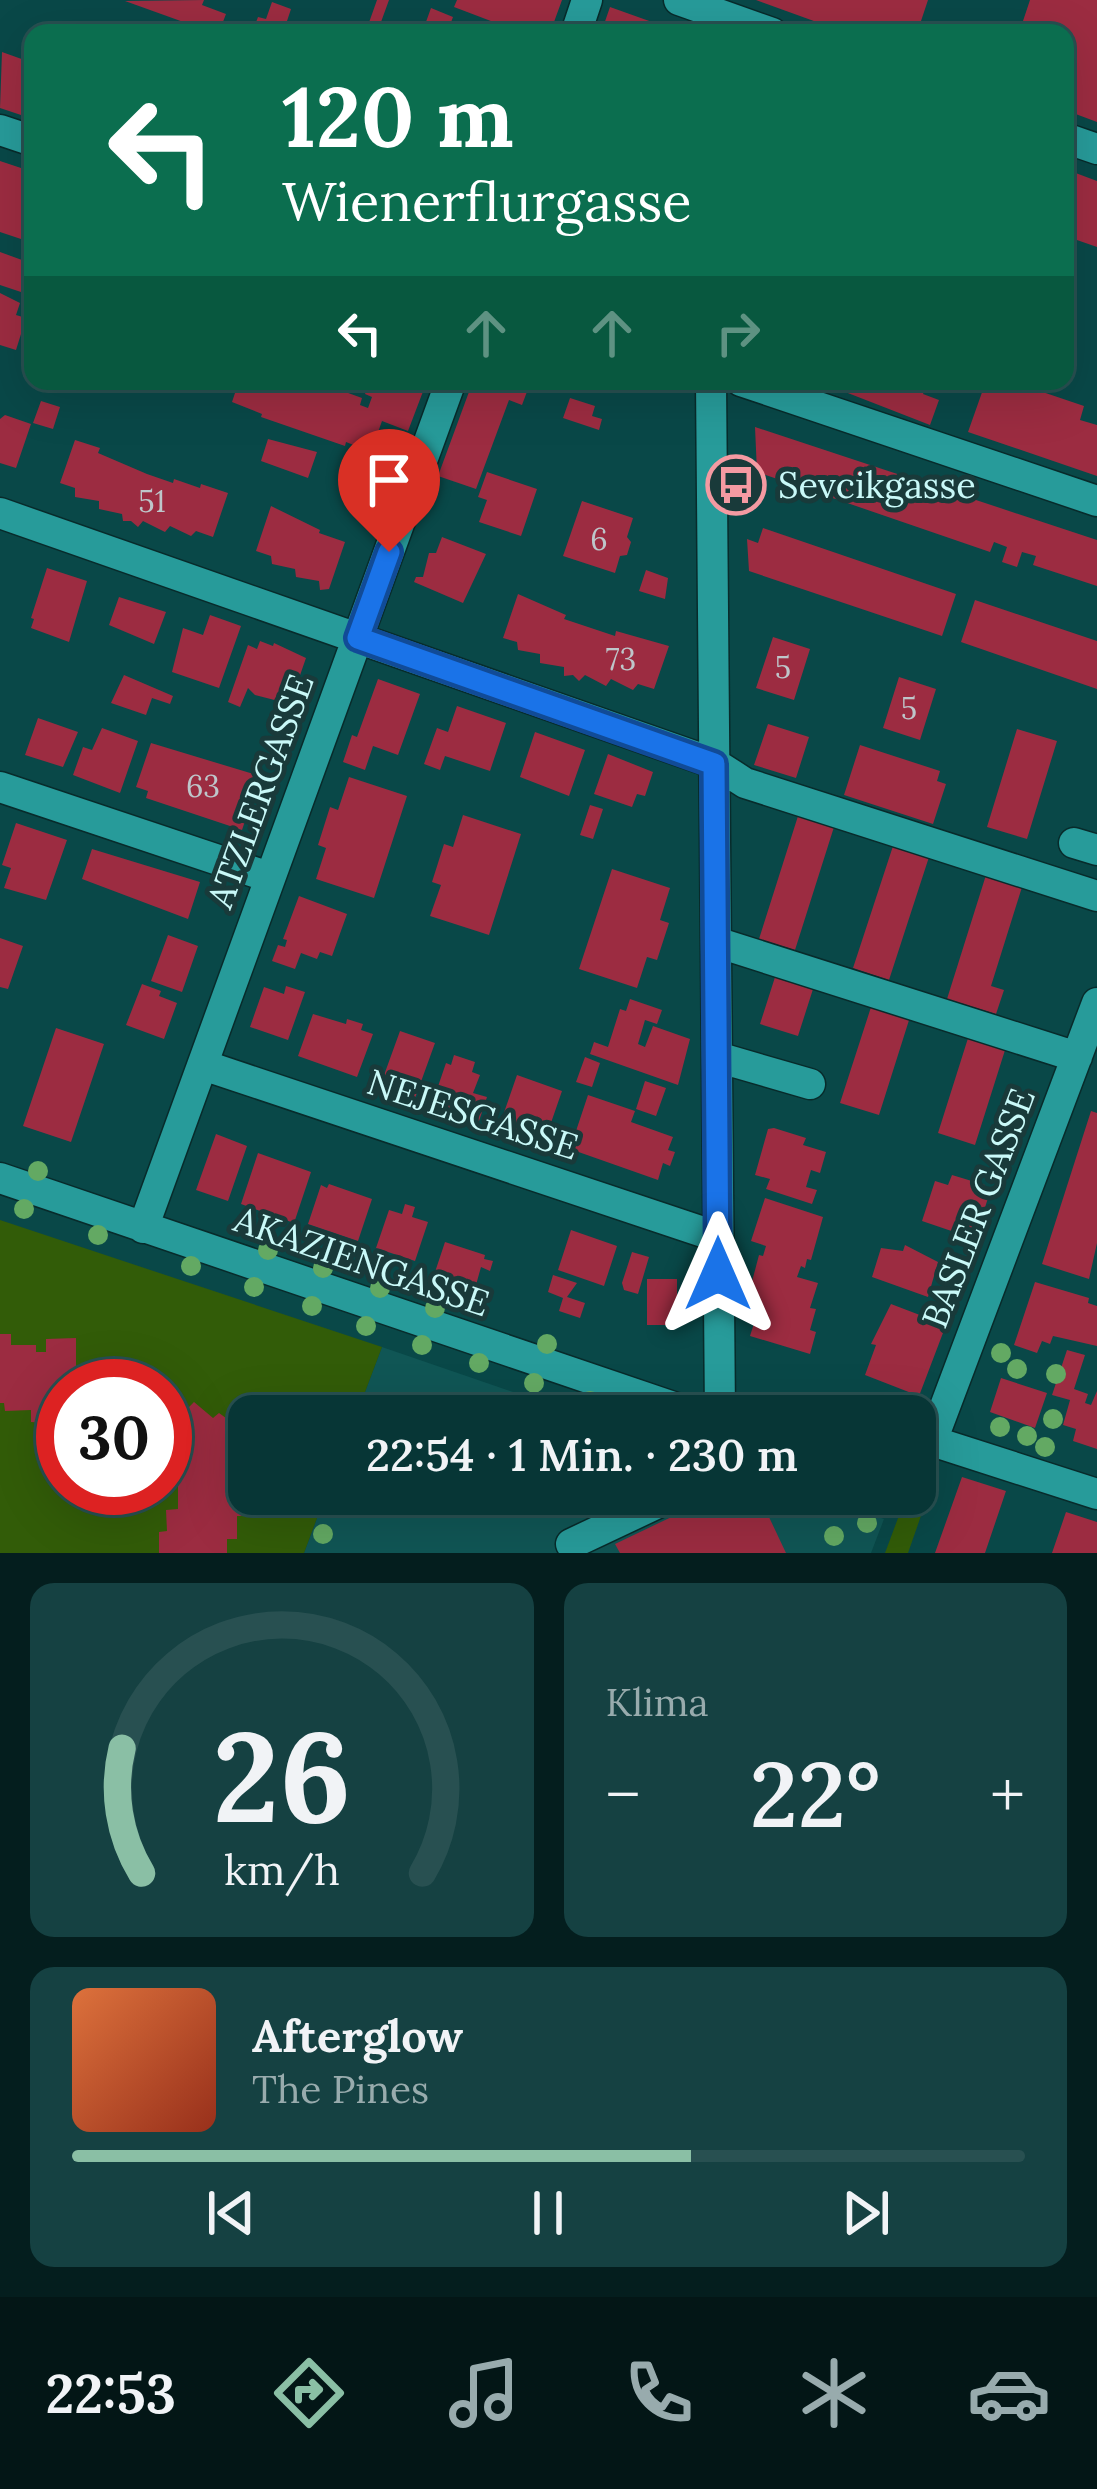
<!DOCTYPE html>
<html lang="de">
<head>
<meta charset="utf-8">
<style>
  body { margin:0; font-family:Lora,serif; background:#154142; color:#f1f3f6; height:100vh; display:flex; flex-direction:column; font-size:45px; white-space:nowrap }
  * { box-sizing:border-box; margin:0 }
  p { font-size:39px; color:#98abad }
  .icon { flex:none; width:66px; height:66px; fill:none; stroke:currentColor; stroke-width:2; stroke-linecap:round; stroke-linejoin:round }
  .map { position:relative; height:1553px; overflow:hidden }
  .side { display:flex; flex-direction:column; gap:30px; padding:30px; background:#041e1e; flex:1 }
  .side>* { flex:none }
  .hud { position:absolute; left:24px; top:24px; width:1050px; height:366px; border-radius:24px; box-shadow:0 12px 48px #0002,0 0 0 3px #285051; background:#0b6e4f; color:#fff; overflow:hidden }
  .speed { position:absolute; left:36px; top:1359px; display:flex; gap:24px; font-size:60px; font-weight:700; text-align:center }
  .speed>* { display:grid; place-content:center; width:156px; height:156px; border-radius:50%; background:#073636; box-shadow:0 12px 48px #0002,0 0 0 3px #285051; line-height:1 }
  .speed .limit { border:18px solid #d22; background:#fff; color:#111 }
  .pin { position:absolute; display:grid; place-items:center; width:102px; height:102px; color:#fff; margin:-123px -51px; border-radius:50% 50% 50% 0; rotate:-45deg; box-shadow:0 0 12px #0007 }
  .pin .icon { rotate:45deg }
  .me { position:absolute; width:132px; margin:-66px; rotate:0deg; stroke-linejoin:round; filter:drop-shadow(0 0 9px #0008) }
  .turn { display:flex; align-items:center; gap:42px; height:252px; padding:0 60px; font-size:54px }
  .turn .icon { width:156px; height:156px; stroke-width:2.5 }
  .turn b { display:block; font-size:84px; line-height:102px }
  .lanes { display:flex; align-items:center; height:114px; padding:0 60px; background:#0003; justify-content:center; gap:60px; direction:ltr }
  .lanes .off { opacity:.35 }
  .big { font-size:90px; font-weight:600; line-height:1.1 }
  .side .tile { flex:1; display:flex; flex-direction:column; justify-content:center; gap:18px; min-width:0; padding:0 42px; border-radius:24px; background:#154142 }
  .side .dial { align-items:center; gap:0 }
  .dial svg { height:312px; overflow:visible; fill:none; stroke:#285051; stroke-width:7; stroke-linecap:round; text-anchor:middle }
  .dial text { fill:#f1f3f6; stroke:none }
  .song { display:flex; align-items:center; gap:36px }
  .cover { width:144px; height:144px; border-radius:18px; background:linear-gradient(135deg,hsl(20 70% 55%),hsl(10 70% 35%)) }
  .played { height:12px; border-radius:6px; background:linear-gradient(90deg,#8abfa5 65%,#285051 65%) }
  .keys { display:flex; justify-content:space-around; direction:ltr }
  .heat { display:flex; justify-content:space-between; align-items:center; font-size:66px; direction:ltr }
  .side .tiles { flex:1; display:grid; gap:30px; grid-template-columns:1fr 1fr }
  .tile:last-child { grid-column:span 2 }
  .trip { position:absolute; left:228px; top:1395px; width:708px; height:120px; border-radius:24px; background:#073636; box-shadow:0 12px 48px #0002,0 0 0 3px #285051; font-weight:600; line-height:120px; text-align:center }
  .tab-bar { display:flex; height:192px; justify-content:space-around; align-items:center; background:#031616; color:#98abad }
  .tab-bar .icon { width:84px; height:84px }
  .tab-bar .selected { color:#8abfa5 }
  .tab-bar b { font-size:54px; color:#f1f3f6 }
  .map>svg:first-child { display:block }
</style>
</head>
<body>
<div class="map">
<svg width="1097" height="1553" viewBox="0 0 1097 1553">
  <rect width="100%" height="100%" fill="#094848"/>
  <path fill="#105655" d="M382 1347 583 1416H356Z
    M326 1494H810L884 1519 871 1553H304Z"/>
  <path fill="#325c08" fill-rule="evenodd" d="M0 1220 382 1347 356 1416H249V1494H326L304 1553H0ZM63 1386H165V1488H63Z
    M919 1480 928 1483 930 1490 908 1553H885L907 1494H915V1482Z"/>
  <path fill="#9c2c41" d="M204 0 202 5 226 14 221 27 237 33H214L125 1Z
    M377 0H389L377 33H371L366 31Z
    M457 0H562L550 33H502L504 26 454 7Z
    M756 0H928L920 24 943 33H847Z
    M1030 0H1097V122L1065 110V33H1019Z
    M272 2 291 9 287 21 295 23 292 33H243L247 23 255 25 258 17 266 19Z
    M610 7 680 32V33H601Z
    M431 8 453 17 447 33H422Z
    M2 52 30 62 33 54V119L0 108Z
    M0 161 33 172V243L0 232Z
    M1065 169 1097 181V247L1074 239 1066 262Z
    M0 252 33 264V296L0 285Z
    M0 293 20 303 16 315 26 318 16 350 0 345Z
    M239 381H269L281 385 283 381H315L362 398 360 405 368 408 372 397 365 394 370 381H427L408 431 382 421 371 452 346 442 345 446 261 417 262 414 232 402Z
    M473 381H531L522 405 509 400 476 489 438 476Z
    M817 381H916L927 385 923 394 939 400 930 425Z
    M986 381H1010L1084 406 1080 420 1097 425V476L968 432Z
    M570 398 595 406 592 416 602 419 599 430 563 418Z
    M41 401 60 407 53 429 33 423Z
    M5 415 31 424 16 468 0 463V419Z
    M755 427 1097 540V586L1033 565 1036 556 1022 552 1017 567 1002 562 1007 547 994 542 990 552 757 472Z
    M268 439 317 452 308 478 261 461Z
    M75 440 100 448 98 453 147 474 173 483 174 479 200 488 201 484 228 493 213 537 196 531 191 536 170 526 165 532 143 521 138 527 131 521H123L122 514 99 509V501L75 497V488L60 483Z
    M487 472 537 489 521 536 479 522 487 500 478 497Z
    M582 501 633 518 627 537 631 542 627 555 620 556 615 573 563 556Z
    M271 506 320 530 319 533 345 542 329 589 320 590 319 581 296 577 295 569 272 564 271 556 256 551Z
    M763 528 956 594 942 636 749 571 747 539 758 543Z
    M442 537 486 554 463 603 414 582 416 577H423L429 553H436Z
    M47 568 87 581 69 642 31 628 34 619 31 618Z
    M646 570 668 578 665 599 639 591Z
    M518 594 566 615 564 619 615 636 616 631 669 646 654 689 638 684 633 690 611 679 606 686 585 675 579 681 573 675 564 676V667L540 663V654L518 650 517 642 503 638Z
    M119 597 166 612 154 644 109 625Z
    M975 600 1097 641V689L961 642Z
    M210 615 241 626 219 688 172 672 183 628 203 635Z
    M773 637 810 649 794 700 756 688Z
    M260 641 273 646 274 643 306 658 290 704 255 695 248 688 240 707 228 702 248 645 257 649Z
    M124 675 173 696 170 704 152 698 146 715 111 703Z
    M899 677 936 689 920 740 883 728Z
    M378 679 420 694 398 755 373 746 365 770 343 762 352 735 357 737Z
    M457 706 506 723 490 771 445 756 440 770 424 764 437 728 448 732Z
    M38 718 78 732 63 767 25 755Z
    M768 724 809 737 796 778 754 765Z
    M102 728 138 741 120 793 73 775 83 747 92 750Z
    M1017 729 1057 741 1027 839 987 827Z
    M535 732 585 750 569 796 520 777Z
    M151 743 260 776 242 830 146 798 148 791 136 787Z
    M860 745 940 771 937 781 946 784 933 824 844 795Z
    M608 754 653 772 645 796 637 794 632 807 594 794Z
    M349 777 407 796 374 898 316 879 326 848 318 845 330 807 338 810Z
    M590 805 603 809 593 839 580 835Z
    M463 815 521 834 489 935 430 916 441 885 432 882 444 844 453 847Z
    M798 816 834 827 795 950 759 939Z
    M16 823 67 840 46 900 4 888 11 868 2 865Z
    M893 846 929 857 889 980 853 968Z
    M92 849 200 882 188 919 82 879Z
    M612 869 670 888 660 920 669 923 657 960 647 957 637 988 579 969Z
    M986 875 1022 887 991 986 1004 990 996 1014 947 999Z
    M299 896 347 914 332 956 320 952 317 959 301 953 295 969 272 961 278 945 285 947 287 940 283 939Z
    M168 935 198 946 182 992 151 981Z
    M0 938 23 946 8 989 0 987Z
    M776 974 814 986 798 1036 760 1024Z
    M142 984 161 991 159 996 177 1003 164 1039 126 1025Z
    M286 986 305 992 288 1040 250 1027 264 987 284 994Z
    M630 999 662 1010 657 1024 645 1020 638 1044 645 1047 653 1026 690 1039 678 1085 590 1054 594 1042 608 1047 620 1009 626 1011Z
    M872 1004 910 1017 879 1115 840 1103Z
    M313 1014 346 1024 347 1019 363 1024 361 1030 373 1034 357 1077 298 1056Z
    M56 1028 104 1044 71 1142 23 1126Z
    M400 1031 435 1043 414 1101 379 1089Z
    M969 1035 1006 1047 975 1145 938 1133Z
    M454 1055 475 1062 472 1072 480 1075 473 1093 487 1097 477 1127 459 1121 462 1114 432 1104 446 1063 451 1065Z
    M585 1057 600 1063 592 1087 576 1082Z
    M517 1075 562 1091 544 1143 499 1127Z
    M645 1081 666 1088 656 1116 636 1109Z
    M588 1095 635 1111 631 1122 673 1137 668 1150 675 1152 670 1166 663 1163 658 1180 570 1149Z
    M1091 1111 1097 1113V1243L1089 1279 1042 1264Z
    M774 1128 806 1138 803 1145 826 1152 820 1173 811 1170 806 1187 817 1190 812 1204 766 1189 770 1179 755 1175 768 1129Z
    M216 1134 247 1146 228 1201 196 1190Z
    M258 1153 311 1172 294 1223 241 1204Z
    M952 1175 985 1185 982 1196 988 1198 975 1239 922 1221 935 1181 948 1185Z
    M329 1184 372 1199 358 1241 308 1224 321 1185 327 1188Z
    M765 1198 823 1217 811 1260 807 1259 805 1268 801 1266 797 1277 818 1283 810 1308 816 1309 810 1330 816 1332 810 1354 750 1336 757 1314 749 1312 755 1291 750 1289 759 1255 763 1256 766 1246 751 1241Z
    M405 1204 415 1207 412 1217 428 1222 415 1261 376 1248 389 1210 402 1214Z
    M571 1230 617 1246 604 1286 558 1270Z
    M445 1242 485 1255 484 1259 493 1261 490 1271 481 1267 476 1285 435 1272Z
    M905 1245 938 1262 928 1297 872 1277 881 1248 903 1251Z
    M632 1252 649 1257 638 1294 624 1290 622 1283Z
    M553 1275 577 1283 567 1297 585 1303 580 1318 559 1311 563 1298 548 1292Z
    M647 1279H677V1300H685V1316H677V1325H647Z
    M1035 1282 1089 1298 1088 1303 1097 1306V1346L1053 1336 1050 1344 1042 1341 1037 1353 1014 1345Z
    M891 1304 946 1325 919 1396 865 1375 876 1345 871 1344Z
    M0 1334H11V1345H36V1352H46V1339L76 1338V1371L98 1378 112 1360 133 1377 128 1382 133 1386H63V1424L31 1422V1410L5 1411 4 1403H0Z
    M1067 1350 1085 1355 1074 1389 1088 1394 1085 1403 1091 1405 1097 1391V1449L1073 1441 1076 1429 1063 1425 1070 1400 1052 1395Z
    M1001 1378 1047 1393 1035 1428 990 1412Z
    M172 1394 188 1408 194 1402 213 1418 219 1413 237 1426 249 1425V1491H244L245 1516H237V1539H227V1553H159V1532L167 1531 166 1510 178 1509V1485L165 1468V1401Z
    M962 1477 1006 1491 985 1553H935Z
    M760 1498 786 1553H620L615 1544 707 1500 715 1515Z
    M1066 1512 1097 1522V1553H1052Z"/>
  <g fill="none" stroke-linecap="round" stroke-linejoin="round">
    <defs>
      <path id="minor" d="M679 0 772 33
        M576 33 587 0
        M0 130 33 141
        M1065 138 1097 149
        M711 381 720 1416
        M741 381 1097 501
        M0 513 714 763 745 783 1097 896
        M0 787 269 877
        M1074 843 1097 850
        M716 942 1077 1057
        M717 1057 810 1084
        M203 1065 718 1237
        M0 1178 700 1416
        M143 1228 451 381
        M915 1439 932 1441 1097 1494
        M932 1441 1097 1003
        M571 1544 677 1494"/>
    </defs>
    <use href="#minor" stroke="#082b2b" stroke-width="33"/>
    <use href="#minor" stroke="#279b9a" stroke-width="30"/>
  </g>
  <g fill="#63a963">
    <circle cx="38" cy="1171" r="10"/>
    <circle cx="24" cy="1209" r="10"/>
    <circle cx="98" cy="1235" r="10"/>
    <circle cx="268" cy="1250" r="10"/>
    <circle cx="191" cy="1266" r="10"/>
    <circle cx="323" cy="1268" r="10"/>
    <circle cx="254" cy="1287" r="10"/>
    <circle cx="380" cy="1288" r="10"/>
    <circle cx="312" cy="1306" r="10"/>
    <circle cx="435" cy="1308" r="10"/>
    <circle cx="366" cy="1326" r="10"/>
    <circle cx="547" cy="1344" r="10"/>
    <circle cx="422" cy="1345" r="10"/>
    <circle cx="1001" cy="1353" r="10"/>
    <circle cx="479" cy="1363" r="10"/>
    <circle cx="1017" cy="1369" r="10"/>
    <circle cx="1056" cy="1374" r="10"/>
    <circle cx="534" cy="1383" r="10"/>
    <circle cx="590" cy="1401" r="10"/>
    <circle cx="1053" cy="1419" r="10"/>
    <circle cx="1000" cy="1427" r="10"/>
    <circle cx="1027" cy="1436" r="10"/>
    <circle cx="1045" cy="1447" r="10"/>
    <circle cx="334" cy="1505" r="10"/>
    <circle cx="825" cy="1507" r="10"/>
    <circle cx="867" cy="1523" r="10"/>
    <circle cx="323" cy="1534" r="10"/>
    <circle cx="834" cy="1536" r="10"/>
  </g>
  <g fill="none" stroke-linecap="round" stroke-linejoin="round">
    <defs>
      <path id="route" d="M389 552 358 638 714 764 718 1274"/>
    </defs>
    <use href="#route" stroke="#114b97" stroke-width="30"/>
    <use href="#route" stroke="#1a73e8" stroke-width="21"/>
  </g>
  <defs>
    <symbol id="bus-ring" viewBox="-11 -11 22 22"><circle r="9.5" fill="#193a3a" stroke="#f49aa2" stroke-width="1.5"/><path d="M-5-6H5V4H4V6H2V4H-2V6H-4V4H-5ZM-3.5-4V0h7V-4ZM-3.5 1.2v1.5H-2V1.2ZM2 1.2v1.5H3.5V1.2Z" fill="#f49aa2"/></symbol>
  </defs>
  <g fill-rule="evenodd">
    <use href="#bus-ring" x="703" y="452" width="66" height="66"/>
  </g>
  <g text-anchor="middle" stroke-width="10" stroke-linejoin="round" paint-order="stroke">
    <g font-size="30" fill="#bec6ca">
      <text x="152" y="512">51</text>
      <text x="599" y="550">6</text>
      <text x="621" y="670">73</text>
      <text x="783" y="678">5</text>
      <text x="909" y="719">5</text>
      <text x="203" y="797">63</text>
    </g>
    <g font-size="36" fill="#c9f9f8" stroke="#193a3a" text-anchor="start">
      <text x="778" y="498">Sevcikgasse</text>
    </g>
    <g font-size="36" fill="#c9f9f8" stroke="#193a3a">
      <text transform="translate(260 791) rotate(-70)" y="13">ATZLERGASSE</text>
      <text transform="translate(473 1114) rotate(18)" y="13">NEJESGASSE</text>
      <text transform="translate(978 1208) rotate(-69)" y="13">BASLER GASSE</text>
      <text transform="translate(362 1261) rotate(19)" y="13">AKAZIENGASSE</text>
    </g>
  </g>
</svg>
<div class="speed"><div class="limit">30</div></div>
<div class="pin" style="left:389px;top:552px;background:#d93025"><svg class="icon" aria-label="arrive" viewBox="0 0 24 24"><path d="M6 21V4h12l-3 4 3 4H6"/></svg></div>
<svg class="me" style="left:718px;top:1274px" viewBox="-20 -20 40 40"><path d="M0-17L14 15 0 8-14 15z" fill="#1a73e8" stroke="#fff" stroke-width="4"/></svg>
<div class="trip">22:54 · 1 Min. · 230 m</div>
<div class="hud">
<div class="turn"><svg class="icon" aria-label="left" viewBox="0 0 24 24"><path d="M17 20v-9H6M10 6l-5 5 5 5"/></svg><div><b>120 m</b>Wienerflurgasse</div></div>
<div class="lanes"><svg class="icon" aria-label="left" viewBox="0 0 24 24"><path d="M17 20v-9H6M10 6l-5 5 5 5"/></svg><svg class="icon off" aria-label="ahead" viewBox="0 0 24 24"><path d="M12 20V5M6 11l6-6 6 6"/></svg><svg class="icon off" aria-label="ahead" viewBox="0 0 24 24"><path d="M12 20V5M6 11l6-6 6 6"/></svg><svg class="icon off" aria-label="right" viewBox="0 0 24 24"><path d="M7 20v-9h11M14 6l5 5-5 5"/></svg></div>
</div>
</div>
<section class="side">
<div class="tiles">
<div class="tile dial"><svg viewBox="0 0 100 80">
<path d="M14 69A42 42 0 1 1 86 69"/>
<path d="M14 69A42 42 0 0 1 9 37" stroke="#8abfa5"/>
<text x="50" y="56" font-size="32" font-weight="700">26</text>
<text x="50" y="72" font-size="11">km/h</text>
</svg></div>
<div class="tile"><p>Klima</p>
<div class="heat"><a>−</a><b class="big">22°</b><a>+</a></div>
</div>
<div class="tile">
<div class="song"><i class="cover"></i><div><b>Afterglow</b><p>The Pines</p></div></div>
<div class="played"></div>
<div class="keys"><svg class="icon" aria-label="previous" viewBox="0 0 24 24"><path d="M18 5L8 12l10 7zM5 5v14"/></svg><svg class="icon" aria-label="pause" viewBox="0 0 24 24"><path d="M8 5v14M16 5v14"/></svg><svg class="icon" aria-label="next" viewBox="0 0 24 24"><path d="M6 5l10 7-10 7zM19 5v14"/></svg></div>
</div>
</div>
</section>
<nav class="tab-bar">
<b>22:53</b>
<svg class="icon selected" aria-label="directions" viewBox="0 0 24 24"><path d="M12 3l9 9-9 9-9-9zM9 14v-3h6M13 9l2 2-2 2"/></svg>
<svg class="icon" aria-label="music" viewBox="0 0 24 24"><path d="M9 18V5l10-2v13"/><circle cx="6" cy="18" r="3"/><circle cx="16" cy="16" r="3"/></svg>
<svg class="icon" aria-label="phone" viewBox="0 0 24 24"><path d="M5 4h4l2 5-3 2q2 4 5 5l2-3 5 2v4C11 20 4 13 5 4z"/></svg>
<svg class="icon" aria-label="climate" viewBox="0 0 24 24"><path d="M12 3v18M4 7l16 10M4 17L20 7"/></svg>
<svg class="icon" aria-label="car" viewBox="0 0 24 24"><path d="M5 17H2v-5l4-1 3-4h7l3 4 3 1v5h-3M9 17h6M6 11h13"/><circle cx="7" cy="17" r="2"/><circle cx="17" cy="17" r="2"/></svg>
</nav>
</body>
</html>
